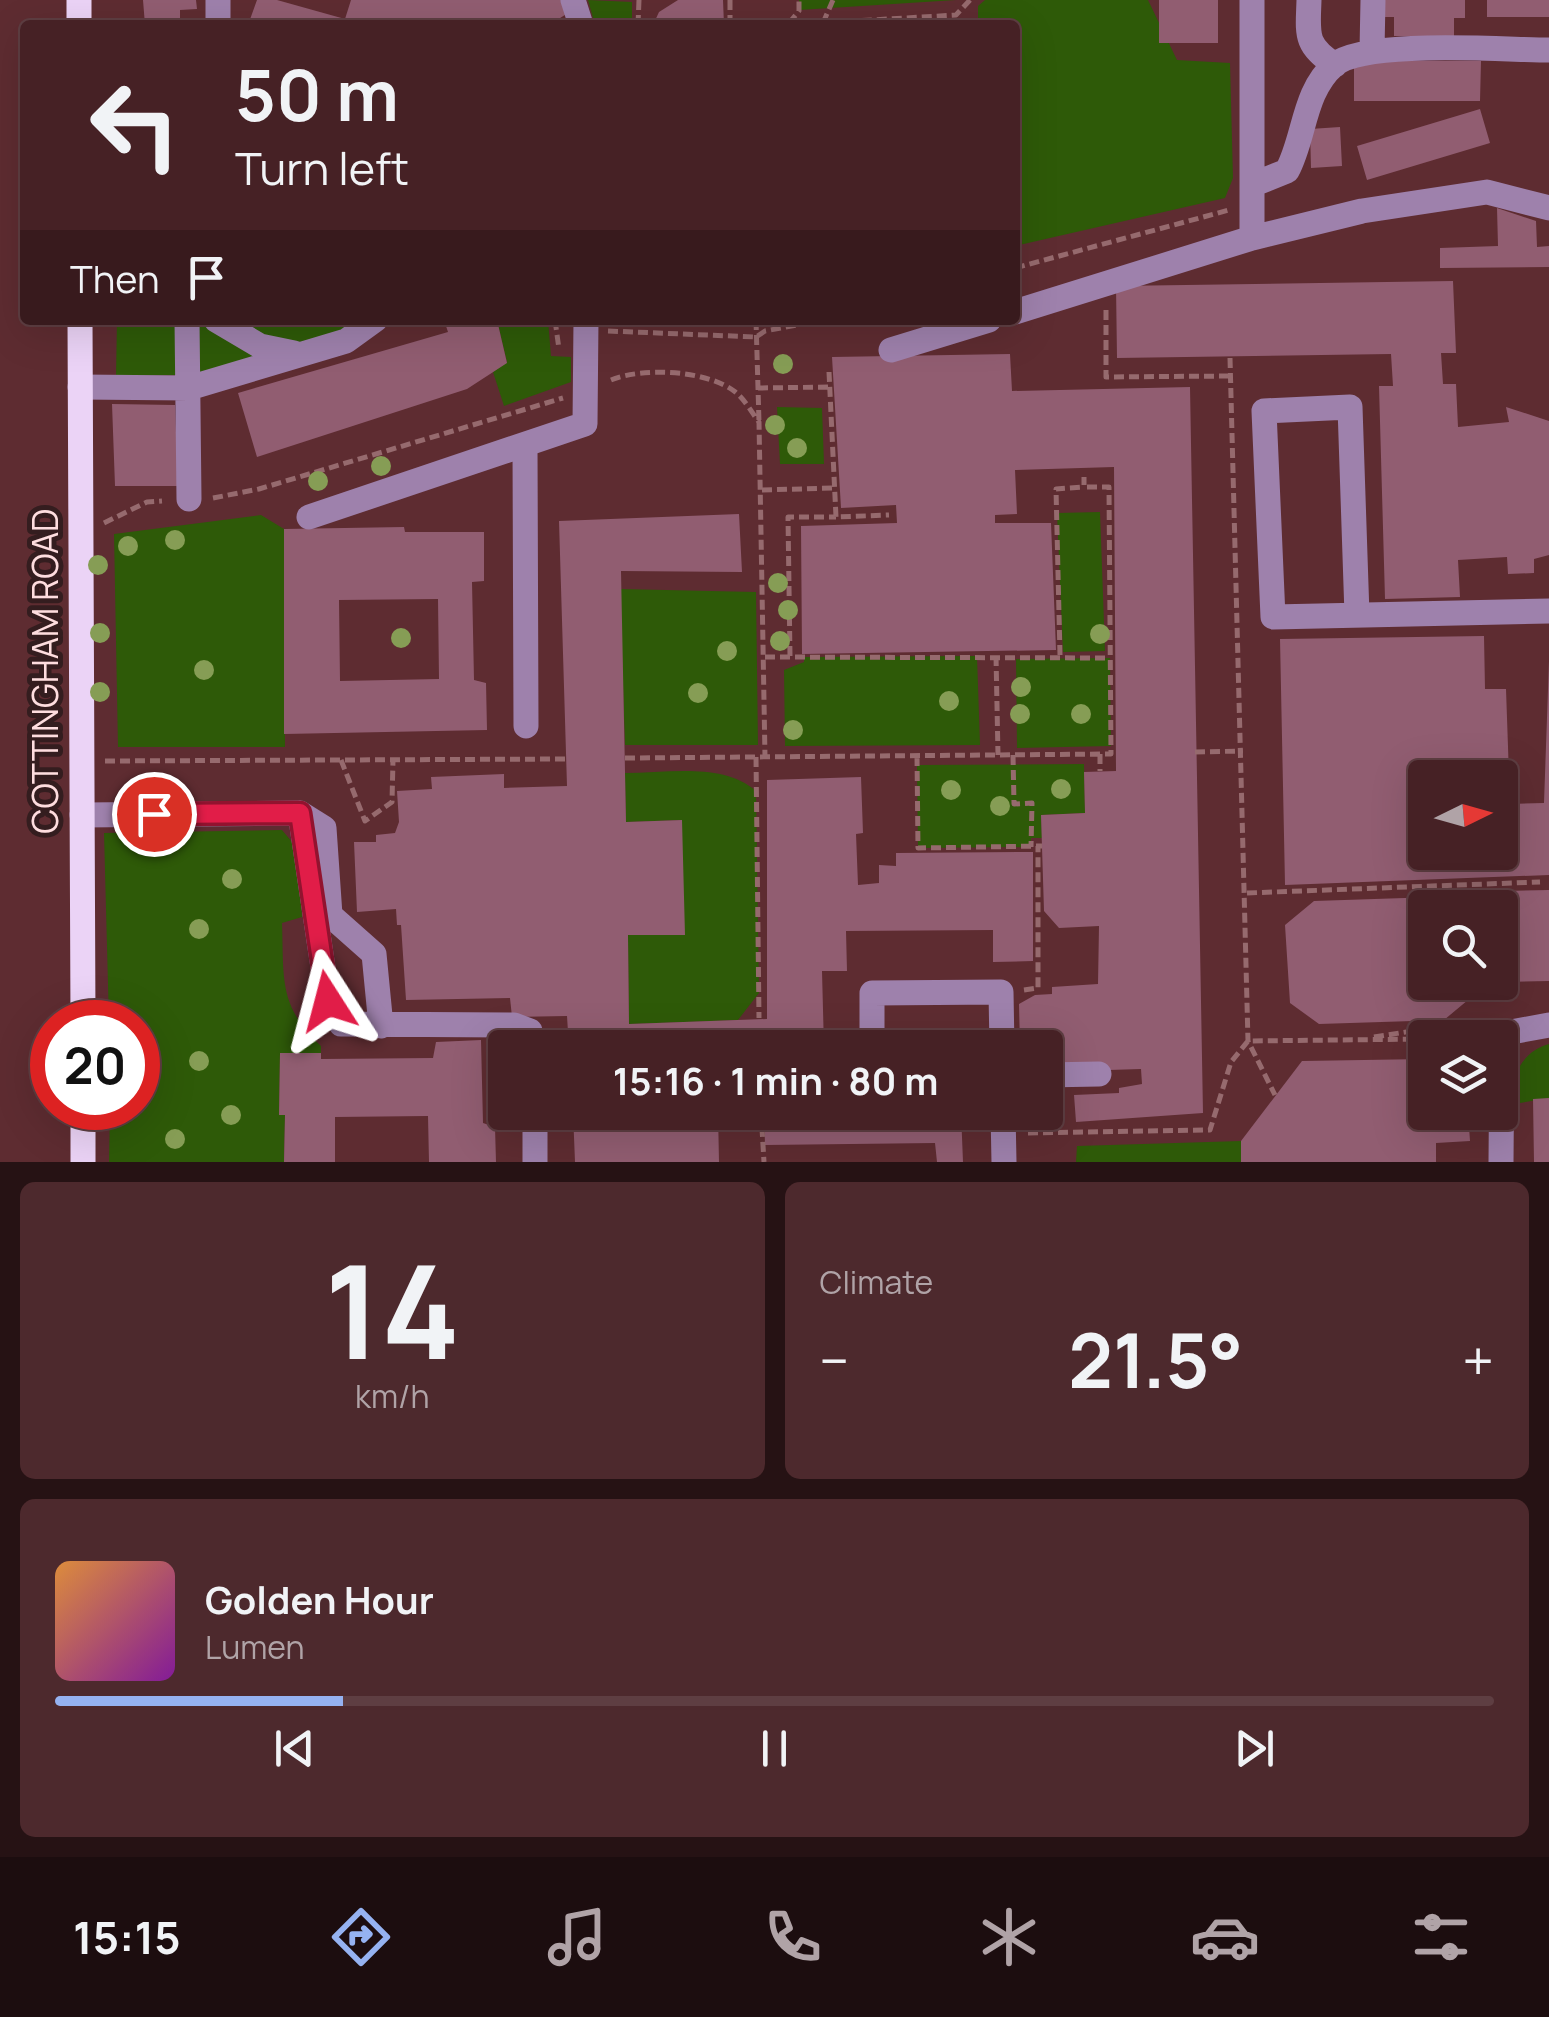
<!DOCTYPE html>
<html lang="en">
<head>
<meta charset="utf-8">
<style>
  body { margin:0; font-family:Manrope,sans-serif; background:#4d292d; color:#f1f3f6; height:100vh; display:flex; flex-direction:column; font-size:38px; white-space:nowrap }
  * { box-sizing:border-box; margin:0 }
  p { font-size:32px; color:#b0a3a7 }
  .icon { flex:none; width:55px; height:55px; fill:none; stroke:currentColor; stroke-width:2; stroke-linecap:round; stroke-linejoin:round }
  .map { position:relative; height:1162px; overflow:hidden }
  .sheet { display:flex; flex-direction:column; gap:20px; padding:20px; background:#261214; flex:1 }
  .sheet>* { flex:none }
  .guide { position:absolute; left:20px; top:20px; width:1000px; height:305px; border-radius:10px; box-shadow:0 10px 40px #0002,0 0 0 2px #5e3e42; background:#462125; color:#f1f3f6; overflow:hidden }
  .needle { width:65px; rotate:85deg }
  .fabs { position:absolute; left:1408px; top:760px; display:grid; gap:20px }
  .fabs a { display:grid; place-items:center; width:110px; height:110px; border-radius:10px; background:#462125; box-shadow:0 10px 40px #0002,0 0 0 2px #5e3e42; font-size:50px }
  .speed { position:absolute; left:30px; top:1000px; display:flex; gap:20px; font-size:50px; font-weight:700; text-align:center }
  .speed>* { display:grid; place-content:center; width:130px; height:130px; border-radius:50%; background:#462125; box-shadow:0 10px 40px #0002,0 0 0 2px #5e3e42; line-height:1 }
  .speed .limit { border:15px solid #d22; background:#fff; color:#111 }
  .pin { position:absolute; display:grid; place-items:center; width:85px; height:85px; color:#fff; margin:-42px; border:5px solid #fff; border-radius:50%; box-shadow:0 2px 10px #0007 }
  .me { position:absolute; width:110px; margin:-55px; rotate:351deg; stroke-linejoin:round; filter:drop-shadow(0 0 8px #0008) }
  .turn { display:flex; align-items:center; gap:35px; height:210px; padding:0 50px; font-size:45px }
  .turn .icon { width:130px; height:130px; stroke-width:2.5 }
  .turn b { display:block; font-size:70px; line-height:85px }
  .then { display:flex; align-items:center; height:95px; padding:0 50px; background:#0003; gap:20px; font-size:38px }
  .big { font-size:75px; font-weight:700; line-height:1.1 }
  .sheet .widget { flex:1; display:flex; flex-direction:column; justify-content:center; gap:15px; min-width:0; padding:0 35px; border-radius:15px; background:#4d292d }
  .sheet .dial { align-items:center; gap:0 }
  .dial b { font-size:130px; line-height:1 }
  .song { display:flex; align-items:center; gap:30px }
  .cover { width:120px; height:120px; border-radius:15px; background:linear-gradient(135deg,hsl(30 70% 55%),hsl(290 70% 35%)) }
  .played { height:10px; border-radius:5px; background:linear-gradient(90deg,#95b2f1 20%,#5e3e42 20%) }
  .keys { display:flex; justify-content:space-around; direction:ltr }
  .heat { display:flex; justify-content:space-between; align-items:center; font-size:55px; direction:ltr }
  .sheet .tiles { flex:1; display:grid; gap:20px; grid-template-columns:1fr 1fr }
  .widget:last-child { grid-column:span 2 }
  .trip { position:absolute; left:488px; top:1030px; width:575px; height:100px; border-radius:10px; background:#462125; box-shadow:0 10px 40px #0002,0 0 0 2px #5e3e42; font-weight:700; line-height:100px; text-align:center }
  .tab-bar { display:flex; height:160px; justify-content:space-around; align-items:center; background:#1c0d0f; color:#b0a3a7 }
  .tab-bar .icon { width:70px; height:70px }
  .tab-bar .current { color:#95b2f1 }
  .tab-bar b { font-size:45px; color:#f1f3f6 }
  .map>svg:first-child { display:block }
</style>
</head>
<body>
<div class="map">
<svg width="1549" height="1162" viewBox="0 0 1549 1162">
  <rect width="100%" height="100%" fill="#5e2c31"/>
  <path fill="#2e5a08" d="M588 0 632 2V25H595Z
    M799 0H956L799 10Z
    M985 0H1148L1177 60 1230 63 1233 178 1225 198 1015 246V25H978V6Z
    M117 320H176L179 375 116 376Z
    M187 320H216L282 354 189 388Z
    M230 320H362C314 355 278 346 230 320Z
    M497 320H548L551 356 571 357V382L504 406 493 372 507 362Z
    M777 407 822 408 824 464H780Z
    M1100 512 1105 651 1063 652 1057 513Z
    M261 515 284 529 285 747H118L114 534Z
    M620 589 756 592 758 745H625Z
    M977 656 980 745 785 746 784 670 804 662V657Z
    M1110 658 1111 746 1017 748 1016 659Z
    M1084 764 1085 813 1041 815 1042 838H1031V847L918 848 917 765Z
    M625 773C668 773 723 762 756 791L759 993 738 1020 629 1024 628 935 682 820 626 822Z
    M282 830 298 849 302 917 282 923C284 978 278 1006 321 1046V1053H280L279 1114 285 1115 284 1162H109L110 1108H138V1022H109L104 833Z
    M1549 1044V1098L1508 1105C1512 1078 1520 1052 1549 1044Z
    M1241 1141V1162H1076L1077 1146Z"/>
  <path fill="#915d71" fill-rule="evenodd" d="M143 0H196L197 9 180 10V25H145Z
    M257 0H277L345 19 351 0H562L568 13 549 25H248Z
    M678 0H723L724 25H653L659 12Z
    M1159 0H1218V43H1159Z
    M1380 0H1465V18H1454V37L1394 36V17H1379Z
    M1487 0H1549V17H1487Z
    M1354 61H1481L1480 101H1354Z
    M1480 109 1490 143 1367 180 1357 146Z
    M1340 127 1342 166 1311 168 1310 129Z
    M1497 208 1536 221 1537 247 1549 246V267L1440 268V248L1498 246Z
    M1453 281 1456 353H1441L1443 384H1456L1458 427 1509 422 1506 407 1549 421V555L1534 559V573L1508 574 1507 557 1458 560 1460 597 1385 599 1379 386H1393L1391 354 1117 358 1116 286Z
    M444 320H497L507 363 467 389 257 457 238 393 448 332Z
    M1010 354 1012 391 1190 387 1203 1113 1076 1122 1074 1095 1119 1093V1088L1142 1084 1141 1069 1045 1072V1048H1020L1019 1004 1035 995 1052 994V987L1098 984 1099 926 1059 928 1044 911 1041 815 1085 813 1084 772 1116 771 1114 467 1015 470 1017 514 995 515V523H1051L1056 650 802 654 801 526 897 523 896 505 841 508 832 357Z
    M112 404 175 405 178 486H115Z
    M739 514 742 572 621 571 626 822 682 820 685 935H628L629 1024 767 1019V780L861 777 863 833 856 834 858 885 879 883V865L896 866V853L1033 852V961L993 962V930L846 931 847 971H822L824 1048H569L567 1016 512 1017 510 998 406 1000 401 925H397L396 909 357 912 354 842H376V835L395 833 399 822 397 791 432 789 431 777 504 774V788L567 786 559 521Z
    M404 527 405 532H484V581L472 582 474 680 486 683 487 730 284 734V529ZM438 599 439 679 340 681 339 600Z
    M1484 636 1485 689H1506L1510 804 1544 803 1549 661V875L1285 885 1280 639ZM1425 778H1500V852H1425Z
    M1549 890V981L1502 982 1501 891Z
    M1435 897 1452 908H1425V982H1474V995L1444 1020 1319 1024 1290 1003 1285 925 1314 901Z
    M481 1040 483 1123 495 1127 496 1162H429L428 1116 335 1117V1162H284L285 1115H279L280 1053H321V1059L433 1058 436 1042Z
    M1425 1059V1112H1468L1470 1141 1436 1143V1162H1241V1141L1302 1061Z
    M1549 1098V1162H1534L1533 1099Z
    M573 1112H718L719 1162H575Z
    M764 1112H961L963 1162H937L935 1143 765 1145Z"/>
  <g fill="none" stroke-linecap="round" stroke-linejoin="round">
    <path stroke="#966a6e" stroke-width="5" stroke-dasharray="10 5" stroke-linecap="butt" d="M730 0V25
      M789 23 799 11V0
      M823 23 833 0
      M638 25 639 0
      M787 25 956 15 970 0
      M1015 268 1229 210
      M1106 310V377L1230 376
      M555 320 559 349
      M756 320 759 422
      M608 331 756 337 765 331 824 320
      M1230 358 1248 1041 1275 1095
      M829 372 836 517 889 515
      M611 380C643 367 705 370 734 391 744 398 752 413 759 422L765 757
      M758 388 830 387
      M762 490 834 488
      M213 498 259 489 563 398
      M104 523 147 502 162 501
      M1060 655 1056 489 1084 487
      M790 656 788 517H836
      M996 656 998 755
      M765 657 1110 658
      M1195 752 1243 751
      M1100 754V771
      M1013 755 1014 804 1032 803 1031 847
      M917 756 918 848 1042 846
      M756 757 759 1018
      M625 758 1111 754 1109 487H1084V477
      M341 760 365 821 392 802 393 760
      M105 761 566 759
      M1247 893 1540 882
      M1024 990 1038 988V846
      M1374 1037 1457 1024
      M761 1112 764 1162
      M1028 1133 1210 1130 1231 1062 1248 1041 1425 1039"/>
    <path stroke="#9e81ac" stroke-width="25" d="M573 0 581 25
      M1252 0V238L1362 211 1487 192 1549 208
      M1309 0C1308 34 1304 45 1335 65
      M218 25V0
      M1372 50 1373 0
      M1252 185 1287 171C1305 138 1303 92 1334 65 1364 39 1505 50 1549 50
      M1015 312 1252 238
      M187 320 189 499
      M216 320 260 346 294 353
      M891 350 989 320
      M80 387 189 388 346 341 375 320
      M525 445 526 726
      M309 517 585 424 586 320
      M1357 615 1350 407 1264 411 1273 617 1549 611
      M300 813 328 1001 341 1024 514 1025 530 1031 535 1048
      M82 815 300 813 324 828 330 915 374 954 381 1026
      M1479 1038 1549 1025
      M872 1048V993L1001 992 1002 1048
      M1045 1075 1099 1074
      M535 1112V1162
      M1003 1112 1004 1162
      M1501 1162 1502 1034"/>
    <path stroke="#ebd3f6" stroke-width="25" d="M79 0V25
      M80 320 83 1022
      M83 1108V1162"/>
  </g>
  <g fill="#869d55">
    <circle cx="783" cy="364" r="10"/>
    <circle cx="775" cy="425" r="10"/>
    <circle cx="797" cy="448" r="10"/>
    <circle cx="381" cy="466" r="10"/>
    <circle cx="318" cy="481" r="10"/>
    <circle cx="175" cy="540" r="10"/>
    <circle cx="128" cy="546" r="10"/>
    <circle cx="98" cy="565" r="10"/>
    <circle cx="778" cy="583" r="10"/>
    <circle cx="788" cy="610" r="10"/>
    <circle cx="100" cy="633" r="10"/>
    <circle cx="1100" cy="634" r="10"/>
    <circle cx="401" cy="638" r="10"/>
    <circle cx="780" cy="641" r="10"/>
    <circle cx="727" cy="651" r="10"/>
    <circle cx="204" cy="670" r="10"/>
    <circle cx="1021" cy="687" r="10"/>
    <circle cx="100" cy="692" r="10"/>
    <circle cx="698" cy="693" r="10"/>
    <circle cx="949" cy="701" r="10"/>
    <circle cx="1020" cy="714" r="10"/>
    <circle cx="1081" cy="714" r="10"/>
    <circle cx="793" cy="730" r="10"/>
    <circle cx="1061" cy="789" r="10"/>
    <circle cx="951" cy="790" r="10"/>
    <circle cx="1000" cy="806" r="10"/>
    <circle cx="232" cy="879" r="10"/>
    <circle cx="199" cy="929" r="10"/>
    <circle cx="199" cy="1061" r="10"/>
    <circle cx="231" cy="1115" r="10"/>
    <circle cx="175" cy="1139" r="10"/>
  </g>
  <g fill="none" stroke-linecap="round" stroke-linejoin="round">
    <defs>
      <path id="route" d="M154 814 300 813 328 1001"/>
    </defs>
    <use href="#route" stroke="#92132f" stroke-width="25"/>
    <use href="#route" stroke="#e11d48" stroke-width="18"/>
  </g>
  <g text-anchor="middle" stroke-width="10" stroke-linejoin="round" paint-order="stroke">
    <g font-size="35" fill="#fedddf" stroke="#341d1f">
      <text transform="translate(46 671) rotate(-90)" y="12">COTTINGHAM ROAD</text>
    </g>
  </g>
</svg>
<div class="fabs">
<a><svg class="needle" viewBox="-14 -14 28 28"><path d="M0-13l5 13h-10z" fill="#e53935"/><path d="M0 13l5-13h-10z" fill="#b0a3a7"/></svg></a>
<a><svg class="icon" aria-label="search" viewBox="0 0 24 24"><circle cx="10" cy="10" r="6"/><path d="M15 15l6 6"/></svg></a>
<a><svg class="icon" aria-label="layers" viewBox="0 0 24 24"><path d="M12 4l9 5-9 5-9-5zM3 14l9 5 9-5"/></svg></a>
</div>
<div class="speed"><div class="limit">20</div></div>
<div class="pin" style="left:154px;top:814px;background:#d93025"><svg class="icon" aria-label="arrive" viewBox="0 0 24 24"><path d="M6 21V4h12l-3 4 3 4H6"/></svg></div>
<svg class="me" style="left:328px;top:1001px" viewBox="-20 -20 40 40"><path d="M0-17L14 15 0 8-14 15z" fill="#e11d48" stroke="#fff" stroke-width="4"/></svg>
<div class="trip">15:16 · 1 min · 80 m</div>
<div class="guide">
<div class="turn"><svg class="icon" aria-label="left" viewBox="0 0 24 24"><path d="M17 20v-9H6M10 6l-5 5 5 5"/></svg><div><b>50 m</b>Turn left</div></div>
<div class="then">Then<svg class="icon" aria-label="arrive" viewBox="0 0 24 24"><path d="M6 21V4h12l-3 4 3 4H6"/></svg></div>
</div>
</div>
<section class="sheet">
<div class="tiles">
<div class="widget dial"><b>14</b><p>km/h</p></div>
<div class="widget"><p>Climate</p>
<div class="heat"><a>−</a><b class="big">21.5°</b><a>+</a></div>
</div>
<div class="widget">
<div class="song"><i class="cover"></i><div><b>Golden Hour</b><p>Lumen</p></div></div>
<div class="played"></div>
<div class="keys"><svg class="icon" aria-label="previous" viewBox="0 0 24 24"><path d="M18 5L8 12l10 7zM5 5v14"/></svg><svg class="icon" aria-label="pause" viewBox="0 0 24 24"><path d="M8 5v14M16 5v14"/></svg><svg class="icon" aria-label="next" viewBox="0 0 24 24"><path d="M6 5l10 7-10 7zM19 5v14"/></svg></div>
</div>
</div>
</section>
<nav class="tab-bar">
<b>15:15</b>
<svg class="icon current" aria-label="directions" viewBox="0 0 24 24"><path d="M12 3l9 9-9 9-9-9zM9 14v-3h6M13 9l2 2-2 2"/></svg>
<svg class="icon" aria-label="music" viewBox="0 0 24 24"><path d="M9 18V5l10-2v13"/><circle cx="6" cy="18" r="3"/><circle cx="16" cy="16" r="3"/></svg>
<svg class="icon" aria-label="phone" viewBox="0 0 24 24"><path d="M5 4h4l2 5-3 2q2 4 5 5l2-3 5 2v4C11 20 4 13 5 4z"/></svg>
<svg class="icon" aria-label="climate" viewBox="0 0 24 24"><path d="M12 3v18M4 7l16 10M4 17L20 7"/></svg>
<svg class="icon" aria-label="car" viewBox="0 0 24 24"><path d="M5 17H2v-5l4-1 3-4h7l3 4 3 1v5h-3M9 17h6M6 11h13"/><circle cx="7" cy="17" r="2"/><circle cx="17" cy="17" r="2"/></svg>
<svg class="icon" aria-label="filters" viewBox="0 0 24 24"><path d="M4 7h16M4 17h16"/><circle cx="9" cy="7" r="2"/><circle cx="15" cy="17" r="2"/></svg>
</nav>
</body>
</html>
